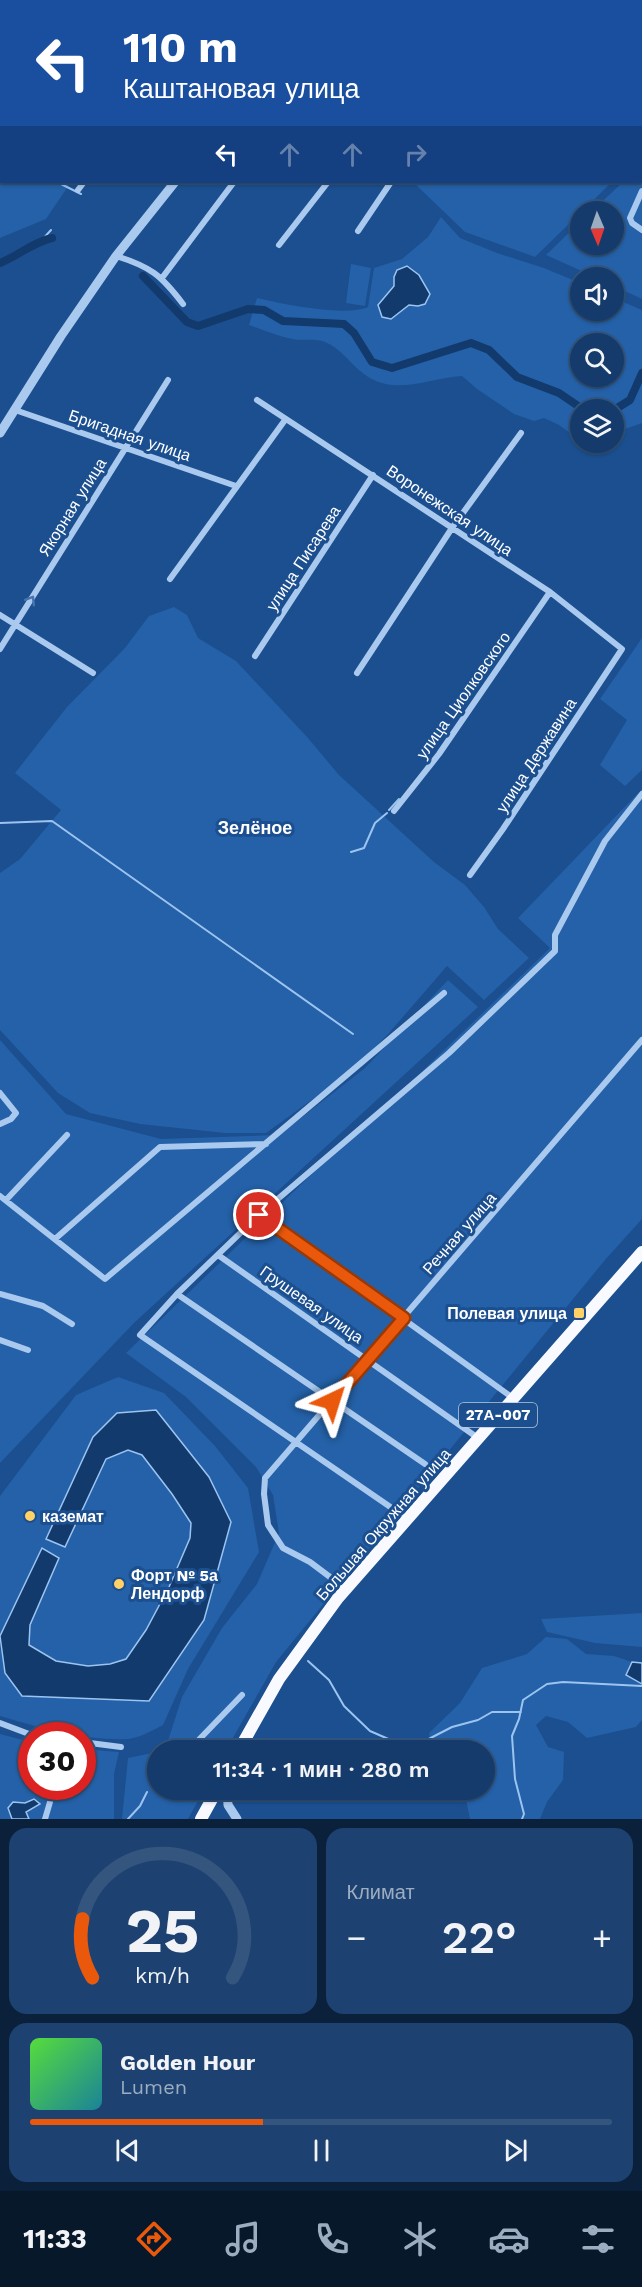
<!DOCTYPE html>
<html lang="ru">
<head>
<meta charset="utf-8">
<style>
  body { margin:0; font-family:"Work Sans",sans-serif; background:#1d4271; color:#f1f3f6; height:100vh; display:flex; flex-direction:column; font-size:22px; white-space:nowrap }
  * { box-sizing:border-box; margin:0 }
  p { font-size:20px; color:#9dadc1 }
  .icon { flex:none; width:33px; height:33px; fill:none; stroke:currentColor; stroke-width:2; stroke-linecap:round; stroke-linejoin:round }
  .map { position:relative; height:1819px; overflow:hidden }
  .sheet { display:flex; flex-direction:column; gap:9px; padding:9px; background:#0b203b; flex:1 }
  .sheet>* { flex:none }
  .guide { position:absolute; left:0px; top:0px; width:642px; height:183px; box-shadow:0 2px 4px #0004,0 0 0 2px #33557e; background:#1a4fa0; color:#fff; overflow:hidden }
  .needle { width:39px; rotate:178deg }
  .fabs { position:absolute; left:570px; top:201px; display:grid; gap:12px }
  .fabs a { display:grid; place-items:center; width:54px; height:54px; border-radius:50%; background:#143b6b; box-shadow:0 2px 4px #0004,0 0 0 2px #33557e; font-size:30px }
  .speed { position:absolute; left:18px; top:1722px; display:flex; gap:12px; font-size:30px; font-weight:700; text-align:center }
  .speed>* { display:grid; place-content:center; width:78px; height:78px; border-radius:50%; background:#143b6b; box-shadow:0 2px 4px #0004,0 0 0 2px #33557e; line-height:1 }
  .speed .limit { border:9px solid #d22; background:#fff; color:#111 }
  .pin { position:absolute; display:grid; place-items:center; width:51px; height:51px; color:#fff; margin:-26px; border:3px solid #fff; border-radius:50%; box-shadow:0 2px 6px #0007 }
  .me { position:absolute; width:66px; margin:-33px; rotate:41deg; stroke-linejoin:round; filter:drop-shadow(0 0 4px #0008) }
  .turn { display:flex; align-items:center; gap:21px; height:126px; padding:0 24px; font-size:27px }
  .turn .icon { width:78px; height:78px; stroke-width:2.5 }
  .turn b { display:block; font-size:42px; line-height:51px }
  .lanes { display:flex; align-items:center; height:57px; padding:0 24px; background:#0003; justify-content:center; gap:30px; direction:ltr }
  .lanes .off { opacity:.35 }
  .big { font-size:45px; font-weight:600; line-height:1.1 }
  .sheet .widget { flex:1; display:flex; flex-direction:column; justify-content:center; gap:9px; min-width:0; padding:0 21px; border-radius:18px; background:#1d4271 }
  .sheet .dial { align-items:center; gap:0 }
  .dial svg { height:156px; overflow:visible; fill:none; stroke:#33557e; stroke-width:7; stroke-linecap:round; text-anchor:middle }
  .dial text { fill:#f1f3f6; stroke:none }
  .song { display:flex; align-items:center; gap:18px }
  .cover { width:72px; height:72px; border-radius:9px; background:linear-gradient(135deg,hsl(110 70% 55%),hsl(190 70% 35%)) }
  .played { height:6px; border-radius:3px; background:linear-gradient(90deg,#ea580c 40%,#33557e 40%) }
  .keys { display:flex; justify-content:space-around; direction:ltr }
  .heat { display:flex; justify-content:space-between; align-items:center; font-size:33px; direction:ltr }
  .sheet .tiles { flex:1; display:grid; gap:9px; grid-template-columns:1fr 1fr }
  .widget:last-child { grid-column:span 2 }
  .trip { position:absolute; left:147px; top:1740px; width:348px; height:60px; border-radius:30px; background:#143b6b; box-shadow:0 2px 4px #0004,0 0 0 2px #33557e; font-weight:600; line-height:60px; text-align:center }
  .tabs { display:flex; height:96px; justify-content:space-around; align-items:center; background:#08182b; color:#9dadc1 }
  .tabs .icon { width:42px; height:42px }
  .tabs .active { color:#ea580c }
  .tabs b { font-size:27px; color:#f1f3f6 }
  .map>svg:first-child { display:block }
</style>
</head>
<body>
<div class="map">
<svg width="642" height="1819" viewBox="0 0 642 1819">
  <rect width="100%" height="100%" fill="#1b4f8f"/>
  <path fill="#2461a8" fill-rule="evenodd" d="M333 0H455L332 2Z
    M470 0H642V299L614 286V278L595 277 546 255 580 222V244H614V212L592 211 623 182H640V2Z
    M0 134 2 182H71L46 219 0 238Z
    M413 182H612L535 257 465 232Z
    M441 217 460 238 497 253 544 268 580 283V310H614V298L642 310V423L614 433V410H580V440L559 425 544 418 534 421 514 414 477 389 462 376C429 378 394 397 364 374 350 364 341 348 325 342 315 338 303 341 293 339 277 336 264 330 249 325L257 298C283 304 344 317 368 307L374 268 402 259 428 237ZM580 344H614V376H580Z
    M351 264 371 268 365 306 346 303Z
    M174 607 187 615 198 638 236 661 308 738 339 775 434 862 465 885 484 907 498 929 529 958 484 1000 447 966 389 1033 364 1059 324 1091 266 1133H225L140 1124 90 1113 58 1093 0 1030V873L20 859 61 810 15 773 67 707 125 648 149 616Z
    M642 638V770L625 786 600 765 627 720 600 699Z
    M642 789V1219L605 1260 276 1662 226 1750H165L182 1697 222 1628 257 1584 279 1533 273 1495 256 1467 186 1397 126 1353 344 1143 384 1108 550 948 518 918Z
    M448 980 478 1007 134 1323 0 1463V1040L66 1114 161 1139 279 1135 365 1068Z
    M118 1377 164 1393 215 1446 248 1488 259 1552 188 1669 163 1725C153 1730 140 1738 128 1739 86 1741 40 1728 0 1716V1646L5 1673 150 1697 204 1620 231 1522 209 1477 156 1411 117 1413 93 1437 65 1546 106 1459 128 1450 142 1455 172 1494 191 1523 190 1538 169 1587 146 1630 126 1659 110 1664 88 1666 56 1661 29 1645 30 1625 59 1558 43 1548 0 1636V1496L76 1395Z
    M642 1613V1647L595 1643 547 1632 541 1619Z
    M546 1637 567 1639 586 1654 614 1656 632 1662 627 1675 642 1684V1720L636 1727 587 1738 568 1722 546 1716 536 1725 548 1747 564 1752 563 1780 547 1802 540 1819H470L464 1790H484V1750H432L429 1733 460 1703 482 1668 527 1654Z
    M0 1734 31 1742 32 1786H82L83 1749 119 1752 114 1774V1819H0Z
    M157 1752 158 1790H204L188 1819H122L128 1758Z"/>
  <path fill="#123a6d" stroke="#9cc4f0" stroke-width="1.5" d="M407 266 419 275 430 294 425 304 418 306 409 305 391 319 382 317 378 305 394 286V277L397 270Z
    M156 1410 209 1477 231 1522 204 1620 149 1701 22 1696 5 1673 0 1636 42 1548 59 1558 30 1625 29 1645 56 1661 88 1666 110 1664 126 1659 146 1630 169 1587 190 1538 191 1523 172 1494 142 1455 128 1450 106 1459 65 1547 46 1539 93 1437 117 1413Z
    M632 1662 642 1663V1684L626 1675Z
    M34 1799 40 1804 26 1812 29 1819H12L8 1808 13 1802 25 1803Z"/>
  <g fill="none" stroke-linecap="round" stroke-linejoin="round">
    <path stroke="#9cc4f0" stroke-width="2" d="M57 182 81 194
      M41 241 51 230
      M389 810 399 799
      M0 823 52 821 353 1034
      M351 852 364 848 375 823 387 813
      M308 1661 329 1680 344 1706 370 1731 393 1741 419 1744 452 1727 478 1720 492 1712H521
      M128 1819 140 1806 147 1792
      M522 1819 524 1814 515 1779 512 1736 519 1719 523 1700 547 1684 563 1682 642 1686"/>
    <path stroke="#123a6d" stroke-width="8" d="M0 263C18 256 33 242 52 238
      M143 276 187 322 198 326 248 309 264 310 283 321 344 324 354 333 372 362 392 368 471 343 489 350 517 377 559 393 584 410
      M614 410 630 400 642 373"/>
    <path stroke="#a9c9ee" stroke-width="6" d="M543 0 545 2
      M612 0 614 2
      M396 2 397 0
      M640 26 642 27
      M640 70 642 71
      M78 190 84 182
      M642 191 630 218 632 223 642 230
      M358 231 391 182
      M279 245 328 182
      M116 256C151 267 161 275 183 304
      M162 278 234 182
      M257 400 550 592 622 649 503 829 470 875
      M15 410 236 486
      M170 579 285 420
      M0 615 93 673
      M0 649 168 380
      M255 656 373 475
      M357 673 452 528 521 433
      M394 811 439 754 550 592
      M0 1093 16 1113 11 1119 0 1124
      M0 1196 105 1279 444 993
      M6 1200 67 1135
      M259 1215 513 1398
      M55 1239 160 1147 266 1144
      M218 1255 478 1438
      M0 1294 43 1306 72 1324
      M177 1294 425 1464
      M0 1340 28 1350
      M402 1515 140 1335 177 1294 259 1215 449 1053 555 951V935L605 841 642 794
      M346 1589 310 1562 283 1548 268 1525 264 1494 265 1478 642 1040
      M0 1723 29 1734 40 1736
      M82 1742 121 1747
      M189 1750 242 1695
      M45 1819 50 1802"/>
    <path stroke="#a9c9ee" stroke-width="9" d="M319 2 320 0
      M0 433 61 336 116 256 175 182
      M227 1790 228 1805 237 1819"/>
    <path stroke="#f8faff" stroke-width="12" d="M239 1750 279 1679 338 1598 642 1252
      M201 1819 217 1790"/>
  </g>
  <defs><path id="oneway-chevron" d="M-2-3.5L2.5 0L-2 3.5" fill="none" stroke-width="1.6" stroke-linecap="round" stroke-linejoin="round" transform="scale(1.5)"/></defs>
  <use stroke="#4674ac" href="#oneway-chevron" transform="translate(31 600) rotate(-58)"/>
  <g fill="none" stroke-linecap="round" stroke-linejoin="round">
    <defs>
      <path id="route" d="M259 1215 404 1318 332 1401"/>
    </defs>
    <use href="#route" stroke="#983908" stroke-width="15"/>
    <use href="#route" stroke="#ea580c" stroke-width="10"/>
  </g>
  <g fill="#ffd166" stroke="#1b4f8f" stroke-width="2">
    <rect x="573" y="1307" width="12" height="12" rx="3"/>
    <circle cx="30" cy="1516" r="6"/>
    <circle cx="119" cy="1584" r="6"/>
  </g>
  <g text-anchor="middle" stroke-width="6" stroke-linejoin="round" paint-order="stroke">
    <rect fill="#1b4f8f" stroke="#bbcadd" stroke-width="1.5" x="459" y="1403" width="78" height="24" rx="4.5"/>
    <g font-size="15" font-weight="bold" fill="#fff">
      <text x="498" y="1420">27А-007</text>
    </g>
    <g font-size="16" fill="#fff" stroke="#1b4f8f">
      <text transform="translate(130 435) rotate(19)" y="6">Бригадная улица</text>
      <text transform="translate(72 507) rotate(-58)" y="6">Якорная улица</text>
      <text transform="translate(450 510) rotate(34)" y="6">Воронежская улица</text>
      <text transform="translate(303 558) rotate(-57)" y="6">улица Писарева</text>
      <text transform="translate(463 695) rotate(-55)" y="6">улица Циолковского</text>
      <text transform="translate(536 755) rotate(-57)" y="6">улица Державина</text>
      <text transform="translate(459 1233) rotate(-49)" y="6">Речная улица</text>
      <text transform="translate(312 1304) rotate(35)" y="6">Грушевая улица</text>
      <text transform="translate(383 1524) rotate(-49)" y="6">Большая Окружная улица</text>
    </g>
    <g font-size="16" font-weight="bold" fill="#fff" stroke="#1b4f8f" text-anchor="start">
      <text x="567" y="1319" text-anchor="end">Полевая улица</text>
      <text x="42" y="1522">каземат</text>
      <text x="131" y="1581">Форт № 5а<tspan x="131" dy="18">Лендорф</tspan></text>
    </g>
    <g font-size="18" font-weight="bold" fill="#fff" stroke="#1b4f8f">
      <text x="255" y="834">Зелёное</text>
    </g>
  </g>
</svg>
<div class="fabs">
<a><svg class="needle" viewBox="-14 -14 28 28"><path d="M0-13l5 13h-10z" fill="#e53935"/><path d="M0 13l5-13h-10z" fill="#9dadc1"/></svg></a>
<a><svg class="icon" aria-label="sound" viewBox="0 0 24 24"><path d="M4 9h4l5-4v14l-5-4H4zM17 9q2 3 0 6"/></svg></a>
<a><svg class="icon" aria-label="search" viewBox="0 0 24 24"><circle cx="10" cy="10" r="6"/><path d="M15 15l6 6"/></svg></a>
<a><svg class="icon" aria-label="layers" viewBox="0 0 24 24"><path d="M12 4l9 5-9 5-9-5zM3 14l9 5 9-5"/></svg></a>
</div>
<div class="speed"><div class="limit">30</div></div>
<div class="pin" style="left:259px;top:1215px;background:#d93025"><svg class="icon" aria-label="arrive" viewBox="0 0 24 24"><path d="M6 21V4h12l-3 4 3 4H6"/></svg></div>
<svg class="me" style="left:332px;top:1401px" viewBox="-20 -20 40 40"><path d="M0-17L14 15 0 8-14 15z" fill="#ea580c" stroke="#fff" stroke-width="4"/></svg>
<div class="trip">11:34 · 1 мин · 280 m</div>
<div class="guide">
<div class="turn"><svg class="icon" aria-label="left" viewBox="0 0 24 24"><path d="M17 20v-9H6M10 6l-5 5 5 5"/></svg><div><b>110 m</b>Каштановая улица</div></div>
<div class="lanes"><svg class="icon" aria-label="left" viewBox="0 0 24 24"><path d="M17 20v-9H6M10 6l-5 5 5 5"/></svg><svg class="icon off" aria-label="ahead" viewBox="0 0 24 24"><path d="M12 20V5M6 11l6-6 6 6"/></svg><svg class="icon off" aria-label="ahead" viewBox="0 0 24 24"><path d="M12 20V5M6 11l6-6 6 6"/></svg><svg class="icon off" aria-label="right" viewBox="0 0 24 24"><path d="M7 20v-9h11M14 6l5 5-5 5"/></svg></div>
</div>
</div>
<section class="sheet">
<div class="tiles">
<div class="widget dial"><svg viewBox="0 0 100 80">
<path d="M14 69A42 42 0 1 1 86 69"/>
<path d="M14 69A42 42 0 0 1 9 39" stroke="#ea580c"/>
<text x="50" y="56" font-size="32" font-weight="700">25</text>
<text x="50" y="72" font-size="11">km/h</text>
</svg></div>
<div class="widget"><p>Климат</p>
<div class="heat"><a>−</a><b class="big">22°</b><a>+</a></div>
</div>
<div class="widget">
<div class="song"><i class="cover"></i><div><b>Golden Hour</b><p>Lumen</p></div></div>
<div class="played"></div>
<div class="keys"><svg class="icon" aria-label="previous" viewBox="0 0 24 24"><path d="M18 5L8 12l10 7zM5 5v14"/></svg><svg class="icon" aria-label="pause" viewBox="0 0 24 24"><path d="M8 5v14M16 5v14"/></svg><svg class="icon" aria-label="next" viewBox="0 0 24 24"><path d="M6 5l10 7-10 7zM19 5v14"/></svg></div>
</div>
</div>
</section>
<nav class="tabs">
<b>11:33</b>
<svg class="icon active" aria-label="directions" viewBox="0 0 24 24"><path d="M12 3l9 9-9 9-9-9zM9 14v-3h6M13 9l2 2-2 2"/></svg>
<svg class="icon" aria-label="music" viewBox="0 0 24 24"><path d="M9 18V5l10-2v13"/><circle cx="6" cy="18" r="3"/><circle cx="16" cy="16" r="3"/></svg>
<svg class="icon" aria-label="phone" viewBox="0 0 24 24"><path d="M5 4h4l2 5-3 2q2 4 5 5l2-3 5 2v4C11 20 4 13 5 4z"/></svg>
<svg class="icon" aria-label="climate" viewBox="0 0 24 24"><path d="M12 3v18M4 7l16 10M4 17L20 7"/></svg>
<svg class="icon" aria-label="car" viewBox="0 0 24 24"><path d="M5 17H2v-5l4-1 3-4h7l3 4 3 1v5h-3M9 17h6M6 11h13"/><circle cx="7" cy="17" r="2"/><circle cx="17" cy="17" r="2"/></svg>
<svg class="icon" aria-label="filters" viewBox="0 0 24 24"><path d="M4 7h16M4 17h16"/><circle cx="9" cy="7" r="2"/><circle cx="15" cy="17" r="2"/></svg>
</nav>
</body>
</html>
